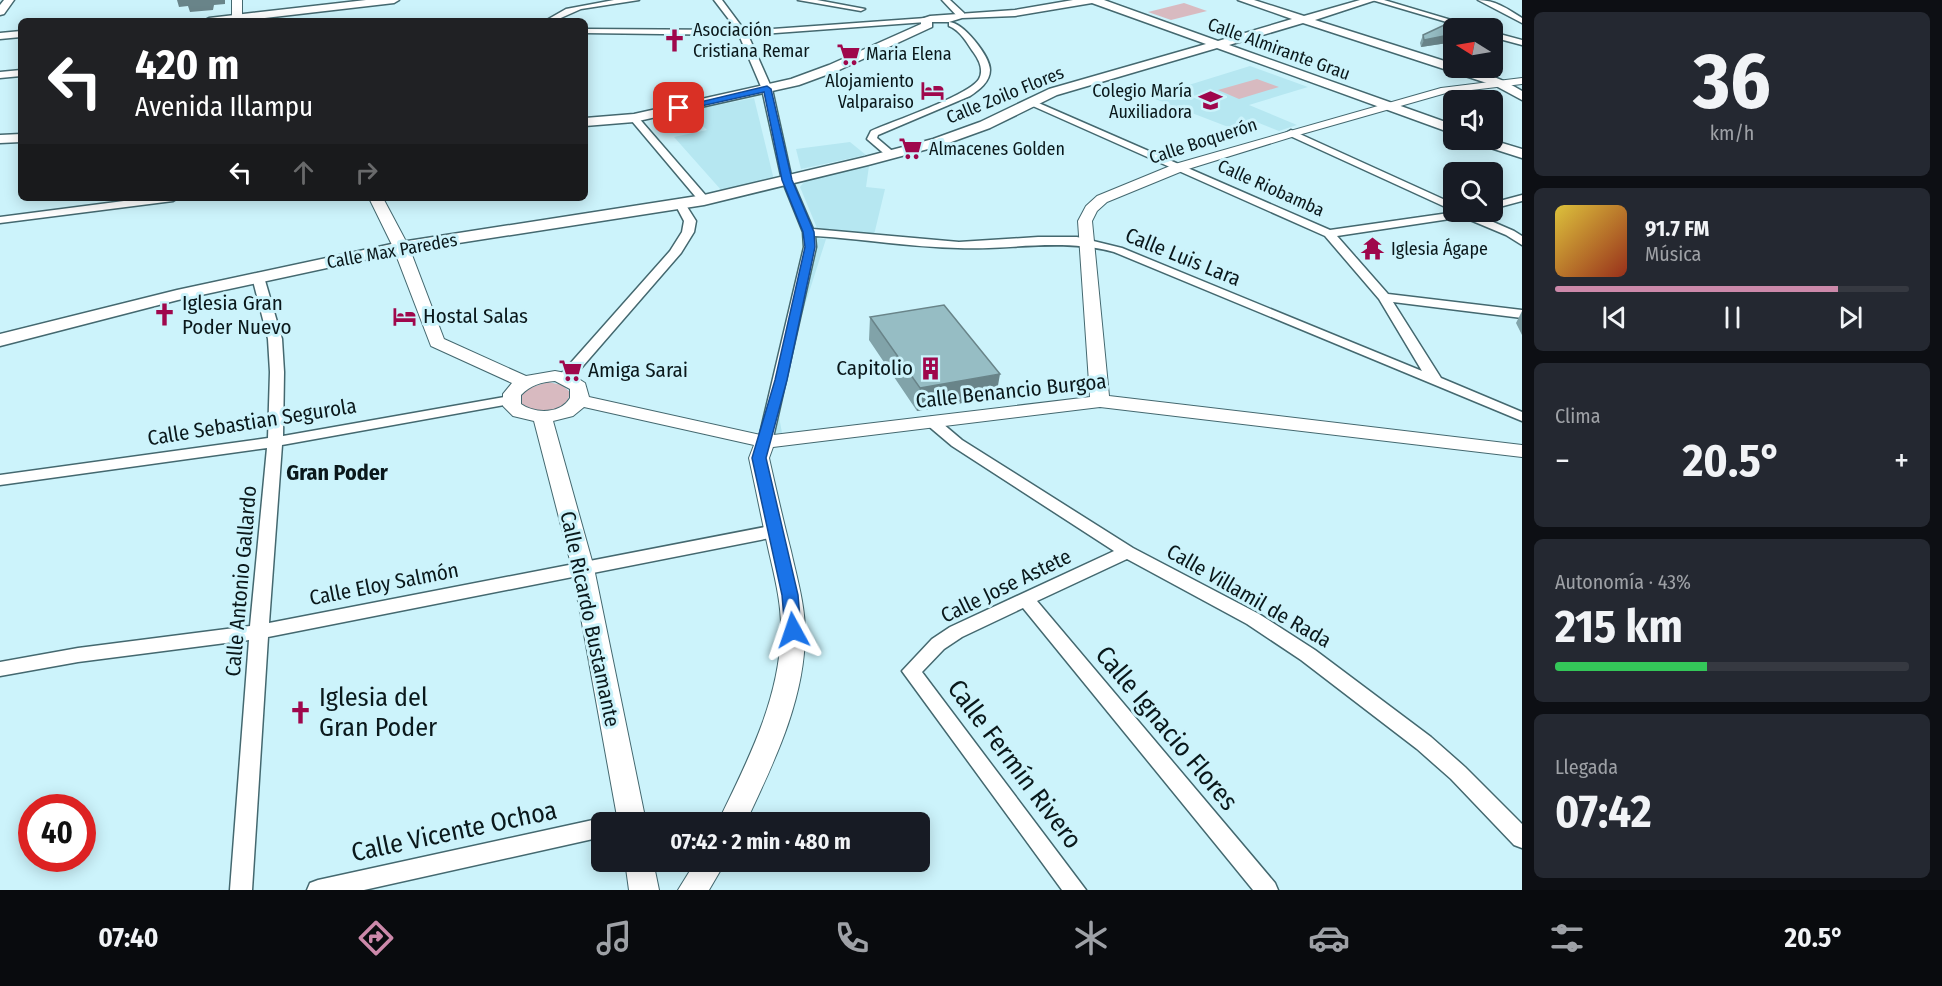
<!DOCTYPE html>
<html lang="es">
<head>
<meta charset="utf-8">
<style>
  body { margin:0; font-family:"Fira Sans Condensed",sans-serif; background:#242831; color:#f1f3f6; height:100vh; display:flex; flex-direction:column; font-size:22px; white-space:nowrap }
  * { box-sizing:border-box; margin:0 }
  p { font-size:20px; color:#9ea1a6 }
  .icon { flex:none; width:33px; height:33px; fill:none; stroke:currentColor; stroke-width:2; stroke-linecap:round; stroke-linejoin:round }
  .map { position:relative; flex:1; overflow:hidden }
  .sheet { display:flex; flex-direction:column; gap:12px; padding:12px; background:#0d0f14; width:420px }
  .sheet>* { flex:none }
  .top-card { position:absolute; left:18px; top:18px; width:570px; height:183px; border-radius:9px; box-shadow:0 3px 15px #0003; background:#202124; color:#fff; overflow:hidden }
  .needle { width:39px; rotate:281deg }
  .fabs { position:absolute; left:1443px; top:18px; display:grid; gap:12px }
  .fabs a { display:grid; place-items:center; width:60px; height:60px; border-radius:9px; background:#171b24; box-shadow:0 3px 15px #0003; font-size:30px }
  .speed { position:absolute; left:18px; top:794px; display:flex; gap:12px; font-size:30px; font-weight:700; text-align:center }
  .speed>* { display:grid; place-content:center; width:78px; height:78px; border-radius:50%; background:#171b24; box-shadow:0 3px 15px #0003; line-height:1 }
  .speed .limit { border:9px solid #d22; background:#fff; color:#111 }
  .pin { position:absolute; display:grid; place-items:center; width:51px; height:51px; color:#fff; margin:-26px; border-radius:12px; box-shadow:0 3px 9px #0006 }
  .me { position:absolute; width:66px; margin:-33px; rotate:355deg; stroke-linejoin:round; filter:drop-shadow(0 0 4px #0008) }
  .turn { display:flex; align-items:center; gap:21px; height:126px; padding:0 18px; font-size:27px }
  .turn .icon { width:78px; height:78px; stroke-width:2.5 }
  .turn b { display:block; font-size:42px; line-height:51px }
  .lanes { display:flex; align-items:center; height:57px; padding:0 18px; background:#0003; justify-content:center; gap:30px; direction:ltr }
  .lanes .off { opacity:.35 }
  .big { font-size:45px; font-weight:700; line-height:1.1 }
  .sheet .card { flex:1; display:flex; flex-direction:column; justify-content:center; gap:9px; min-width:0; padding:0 21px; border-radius:9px; background:#242831 }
  .sheet .dial { align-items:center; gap:0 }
  .dial b { font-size:78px; line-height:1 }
  .song { display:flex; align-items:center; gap:18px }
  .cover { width:72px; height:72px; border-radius:9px; background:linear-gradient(135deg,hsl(50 70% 55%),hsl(10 70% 35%)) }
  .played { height:6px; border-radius:3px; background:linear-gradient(90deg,#cc89aa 80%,#363941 80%) }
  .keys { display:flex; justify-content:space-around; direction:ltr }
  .heat { display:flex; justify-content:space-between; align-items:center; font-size:33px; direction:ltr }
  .charge { height:9px; border-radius:4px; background:linear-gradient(90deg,#34c759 43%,#363941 0) }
  .trip { position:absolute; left:591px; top:812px; width:339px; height:60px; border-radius:9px; background:#171b24; box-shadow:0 3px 15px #0003; font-weight:700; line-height:60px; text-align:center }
  .dock { display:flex; height:96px; justify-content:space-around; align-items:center; background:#090b0e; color:#9ea1a6 }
  .dock .icon { width:42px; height:42px }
  .dock .on { color:#cc89aa }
  .dock b { font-size:27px; color:#f1f3f6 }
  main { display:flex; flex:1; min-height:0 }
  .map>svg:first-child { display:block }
</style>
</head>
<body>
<main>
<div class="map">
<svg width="1522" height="890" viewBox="0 0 1522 890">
  <rect width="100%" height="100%" fill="#ccf3fb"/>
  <path fill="#b6e7f1" d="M1250 66 1308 87 1249 105 1297 125 1279 131 1254 121 1231 128 1150 97Z
    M754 98 774 180 722 191 674 137 707 130 687 111Z
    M850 142 866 155 801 169 796 149Z
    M869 166 866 187 885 189 874 235 817 228 800 187 805 181Z
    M817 238 826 239 792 346 778 411 782 433 766 434V402L781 345 817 244Z"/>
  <path fill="#d8bac0" d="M1184 3 1207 11 1171 20 1148 12Z
    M1257 79 1279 87 1239 99 1218 90Z
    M548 382 562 385 570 392C568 414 533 416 521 403L520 398 526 389Z"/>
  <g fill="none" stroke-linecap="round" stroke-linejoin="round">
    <defs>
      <path id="minor" d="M614 0H639L581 9 554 21H545L566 9Z
        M714 0H722L745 31 926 18 930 20 926 22 748 35 772 89 792 180 813 229 959 242 1038 237H1077L1122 248 1422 371 1379 299 1325 236 1026 103 1034 101 1330 230 1456 212H1480L1477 215 1514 231 1522 236V245L1506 235 1463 217 1337 236 1388 294 1522 310V318L1393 302 1441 378 1522 412V421L1114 252C1061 238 1011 250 958 248 910 247 863 239 815 236L816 247 772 442 770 445H760L758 442 804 247 803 232 782 180 762 89 739 35 585 33V29L737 30Z
        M798 0H817L865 9 861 11Z
        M942 0H950L964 13V17H958Z
        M1372 0H1384L1478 28H1467Z
        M1478 0C1495 0 1508 9 1522 18V23Z
        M949 22C963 22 990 56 990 70 990 82 979 90 970 96L878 135 877 138 897 155 888 157 867 139 871 131C891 122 970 95 979 79 984 70 979 60 974 53 967 43 960 30 949 26Z
        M1492 32 1522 40V45L1492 37Z
        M21 70V76L0 78V72Z
        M631 116H637L708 198V202H700L631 120Z
        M1291 130 1454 204V211L1288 135 1286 133Z
        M1522 195V201L1492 209V203Z
        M147 198H178L173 201 0 223V217Z
        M680 201 684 202 696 221 694 232 681 253 570 381H560L558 378 560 375 670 251 682 232 684 221 675 204Z
        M258 273 264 277 282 339 284 372 283 436 510 396 517 400 510 404 282 445 269 623 775 525 781 527 783 531 781 535 775 537 268 637 252 890H230L249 640 78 662 0 676V662L78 648 250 626 267 448 0 485V475L268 438 270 372 268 339 252 277Z
        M931 417 936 418 962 440 1133 548 1259 614 1315 650 1431 737 1465 767 1522 824V848L1514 845 1451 779 1417 749 1301 660 1247 624 1127 559 1037 601 1275 883 1278 890H1253L1023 608 962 637 944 649 922 672 1086 890H1062L902 671 932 639 950 627 1114 551 952 446 926 424 924 421Z
        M602 818 610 822H602V837L364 890H307L310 883 318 880Z"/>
      <path id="tertiary" d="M232 0H242V21H232Z
        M1522 78V84L1446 93 1295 136 1185 170 1107 202 1097 211 1092 221 1109 396 1522 445V457L1100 407 773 447 769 458C776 489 783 520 791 551 797 578 805 605 805 632 805 700 774 762 746 822H718C747 762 779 701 781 633 782 606 775 578 769 552 762 521 756 489 749 458L754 445 584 407 573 416 553 421 594 568 646 822H618L572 568 534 421 513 416 503 406V394L512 383 431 346 393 247 369 198H383L409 247 444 339 526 376 555 371 571 374 585 383 589 397 765 436 1090 397 1078 221 1086 206 1097 196 1175 164 1441 88ZM555 381 570 389V398C561 414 535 414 521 404V395C531 385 541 382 555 381Z
        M625 861H653L659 890H629Z
        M696 861H726L709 890H678Z"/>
      <path id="secondary" d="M4 0H14L4 14 0 15V5Z
        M366 0H399L394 3 238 21H203L209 18Z
        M1073 0H1104L1218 41 1292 19 1238 0H1254L1304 16 1360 0H1376L1315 20 1454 64V68C1477 68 1502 79 1522 91V100L1496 86 1303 23 1229 45 1454 125V134L1217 48 1057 95 990 128 943 145 868 165 704 205 401 252 178 300 0 346V334L177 290 401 242 704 195 865 157 933 139 980 122 1049 89 1206 44 1092 3 1015 16 962 18 949 22H932V27L837 71 799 85 634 122 585 126V118L634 114 791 79 829 65 921 24V19L930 16 1015 10Z
        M21 31V37L0 39V33Z
        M21 134V142L0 143V135Z
        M1473 140H1492L1522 149V158L1475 143Z"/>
    </defs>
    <use href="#minor" stroke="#44686f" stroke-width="3"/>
    <use href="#tertiary" stroke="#44686f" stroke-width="2"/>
    <use href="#secondary" stroke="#44686f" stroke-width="3"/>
    <use href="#minor" fill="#fff" fill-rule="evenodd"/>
    <use href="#tertiary" fill="#fff" fill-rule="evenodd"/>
    <use href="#secondary" fill="#fff" fill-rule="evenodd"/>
  </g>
  <path fill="#81a3a9" d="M1454 28V42L1421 47 1420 43 1423 35Z
    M1522 311V335L1516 323Z
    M870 317 996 397 917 411 869 340Z"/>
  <path fill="#698489" d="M177 0H225V4L214 5 213 10 190 12 188 6 179 7Z
    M1454 34V42L1421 47 1424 40Z
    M1000 374 996 397 917 411 920 388Z"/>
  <path fill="#96bdc4" stroke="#698489" stroke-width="1.5" d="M1457 19 1490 28H1454V34L1424 40 1423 35Z
    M944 305 1000 374 920 388 870 317Z"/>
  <path fill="#1a73e8" stroke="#114b97" stroke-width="1.5" d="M767 86 771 89 792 180 814 232 815 247 787 380 766 458 798 595 801 630 799 634H787L785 630 782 595 752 458 775 380 805 247 803 232 782 180 764 92 679 111 675 108Z"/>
  <defs>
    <symbol id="church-bare" viewBox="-9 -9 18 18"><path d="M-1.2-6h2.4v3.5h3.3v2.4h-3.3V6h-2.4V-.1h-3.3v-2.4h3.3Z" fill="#9f074c" stroke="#ccf3fb" stroke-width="2.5" paint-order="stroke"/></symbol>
    <symbol id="supermarket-bare" viewBox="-9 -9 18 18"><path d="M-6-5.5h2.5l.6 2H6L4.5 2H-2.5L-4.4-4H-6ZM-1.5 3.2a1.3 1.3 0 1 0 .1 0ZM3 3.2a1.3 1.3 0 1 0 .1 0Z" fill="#9f074c" stroke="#ccf3fb" stroke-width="2.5" paint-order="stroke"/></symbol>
    <symbol id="hotel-bare" viewBox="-9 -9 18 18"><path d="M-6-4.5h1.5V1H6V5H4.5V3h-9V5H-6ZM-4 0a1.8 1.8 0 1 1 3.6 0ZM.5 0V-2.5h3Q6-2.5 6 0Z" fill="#9f074c" stroke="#ccf3fb" stroke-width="2.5" paint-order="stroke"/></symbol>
    <symbol id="school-bare" viewBox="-9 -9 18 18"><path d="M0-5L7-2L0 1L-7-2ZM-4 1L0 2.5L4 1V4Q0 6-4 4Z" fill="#9f074c" stroke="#ccf3fb" stroke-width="2.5" paint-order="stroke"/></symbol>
    <symbol id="temple-bare" viewBox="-9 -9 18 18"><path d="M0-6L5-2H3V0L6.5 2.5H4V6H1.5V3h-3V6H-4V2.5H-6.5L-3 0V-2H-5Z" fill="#9f074c" stroke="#ccf3fb" stroke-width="2.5" paint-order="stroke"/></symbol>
    <symbol id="building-bare" viewBox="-9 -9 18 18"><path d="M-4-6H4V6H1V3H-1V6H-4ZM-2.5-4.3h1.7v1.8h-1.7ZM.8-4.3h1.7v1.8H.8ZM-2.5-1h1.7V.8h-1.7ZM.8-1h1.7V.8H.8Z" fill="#9f074c" stroke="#ccf3fb" stroke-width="2.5" paint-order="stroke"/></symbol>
  </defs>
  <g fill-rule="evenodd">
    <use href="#church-bare" x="658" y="24" width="33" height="33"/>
    <use href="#supermarket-bare" x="832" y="38" width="33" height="33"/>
    <use href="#hotel-bare" x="916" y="74" width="33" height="33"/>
    <use href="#school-bare" x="1194" y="84" width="33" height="33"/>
    <use href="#supermarket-bare" x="894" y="132" width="33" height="33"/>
    <use href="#temple-bare" x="1356" y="232" width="33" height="33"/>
    <use href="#church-bare" x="148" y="298" width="33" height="33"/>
    <use href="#hotel-bare" x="388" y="300" width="33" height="33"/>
    <use href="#building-bare" x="914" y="352" width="33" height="33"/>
    <use href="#supermarket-bare" x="554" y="354" width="33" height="33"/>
    <use href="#church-bare" x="284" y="696" width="33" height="33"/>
  </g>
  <g text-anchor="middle" stroke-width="6" stroke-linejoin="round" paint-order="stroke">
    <g font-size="18" fill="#0a181b" stroke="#ccf3fb" text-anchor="start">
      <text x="693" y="36">Asociación<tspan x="693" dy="21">Cristiana Remar</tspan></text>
      <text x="866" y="60">Maria Elena</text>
      <text x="914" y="87" text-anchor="end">Alojamiento<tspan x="914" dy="21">Valparaiso</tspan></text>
      <text x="1192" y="97" text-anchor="end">Colegio María<tspan x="1192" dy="21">Auxiliadora</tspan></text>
      <text x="929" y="155">Almacenes Golden</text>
      <text x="1391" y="255">Iglesia Ágape</text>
    </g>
    <g font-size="18" fill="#0a181b" stroke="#ccf3fb">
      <text transform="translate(1279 49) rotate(20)" y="6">Calle Almirante Grau</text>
      <text transform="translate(1005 95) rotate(-22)" y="6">Calle Zoilo Flores</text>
      <text transform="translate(1203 141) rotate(-18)" y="6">Calle Boquerón</text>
      <text transform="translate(1271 188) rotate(24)" y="6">Calle Riobamba</text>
      <text transform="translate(392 251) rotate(-10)" y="6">Calle Max Paredes</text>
    </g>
    <g font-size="21" fill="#0a181b" stroke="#ccf3fb">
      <text transform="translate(1183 257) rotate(22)" y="7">Calle Luis Lara</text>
      <text transform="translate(1011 391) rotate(-6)" y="7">Calle Benancio Burgoa</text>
      <text transform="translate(252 422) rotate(-9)" y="7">Calle Sebastian Segurola</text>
      <text transform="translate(241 581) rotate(-85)" y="7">Calle Antonio Gallardo</text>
      <text transform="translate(384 584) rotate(-11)" y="7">Calle Eloy Salmón</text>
      <text transform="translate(1006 586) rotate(-26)" y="7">Calle Jose Astete</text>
      <text transform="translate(1249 596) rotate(30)" y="7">Calle Villamil de Rada</text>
      <text transform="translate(590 619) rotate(78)" y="7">Calle Ricardo Bustamante</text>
    </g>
    <g font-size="21" fill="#0a181b" stroke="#ccf3fb" text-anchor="start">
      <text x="182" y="310">Iglesia Gran<tspan x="182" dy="24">Poder Nuevo</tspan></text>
      <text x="423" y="323">Hostal Salas</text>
      <text x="913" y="375" text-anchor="end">Capitolio</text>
      <text x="588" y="377">Amiga Sarai</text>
    </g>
    <g font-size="22" font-weight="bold" fill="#0a181b" stroke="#ccf3fb">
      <text x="337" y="480">Gran Poder</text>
    </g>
    <g font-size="26" fill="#0a181b" stroke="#ccf3fb" text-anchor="start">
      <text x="319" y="706">Iglesia del<tspan x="319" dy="30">Gran Poder</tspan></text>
    </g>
    <g font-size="26" fill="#0a181b" stroke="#ccf3fb">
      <text transform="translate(1167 728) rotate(50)" y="9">Calle Ignacio Flores</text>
      <text transform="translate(1015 764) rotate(53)" y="9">Calle Fermín Rivero</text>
      <text transform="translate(454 831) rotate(-12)" y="9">Calle Vicente Ochoa</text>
    </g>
  </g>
</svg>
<div class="fabs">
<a><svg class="needle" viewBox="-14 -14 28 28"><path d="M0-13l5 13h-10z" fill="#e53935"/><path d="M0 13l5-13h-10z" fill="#9ea1a6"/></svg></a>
<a><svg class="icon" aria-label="sound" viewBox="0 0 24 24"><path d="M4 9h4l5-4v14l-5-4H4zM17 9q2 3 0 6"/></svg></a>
<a><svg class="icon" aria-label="search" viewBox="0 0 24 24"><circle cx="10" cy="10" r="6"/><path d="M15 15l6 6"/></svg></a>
</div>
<div class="speed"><div class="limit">40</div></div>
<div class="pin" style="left:679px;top:108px;background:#d93025"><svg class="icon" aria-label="arrive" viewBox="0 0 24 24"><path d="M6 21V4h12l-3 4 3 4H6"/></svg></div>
<svg class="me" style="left:793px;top:630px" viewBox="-20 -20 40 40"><path d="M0-17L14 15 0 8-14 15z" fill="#1a73e8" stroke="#fff" stroke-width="4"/></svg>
<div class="trip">07:42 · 2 min · 480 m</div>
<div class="top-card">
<div class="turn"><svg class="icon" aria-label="left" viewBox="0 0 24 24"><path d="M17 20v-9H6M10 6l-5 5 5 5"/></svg><div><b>420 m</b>Avenida Illampu</div></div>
<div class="lanes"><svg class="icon" aria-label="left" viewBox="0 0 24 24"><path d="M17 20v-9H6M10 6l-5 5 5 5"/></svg><svg class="icon off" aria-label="ahead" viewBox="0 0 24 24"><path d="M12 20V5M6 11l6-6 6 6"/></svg><svg class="icon off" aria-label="right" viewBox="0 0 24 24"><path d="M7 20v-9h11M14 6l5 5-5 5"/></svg></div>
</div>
</div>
<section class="sheet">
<div class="card dial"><b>36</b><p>km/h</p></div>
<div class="card">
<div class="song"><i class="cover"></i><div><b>91.7 FM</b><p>Música</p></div></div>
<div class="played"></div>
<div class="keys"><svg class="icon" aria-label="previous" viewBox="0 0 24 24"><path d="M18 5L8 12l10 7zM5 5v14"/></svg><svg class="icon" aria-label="pause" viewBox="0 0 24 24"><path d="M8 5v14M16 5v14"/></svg><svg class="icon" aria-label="next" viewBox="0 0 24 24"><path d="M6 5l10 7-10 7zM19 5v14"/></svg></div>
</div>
<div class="card"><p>Clima</p>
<div class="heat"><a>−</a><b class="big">20.5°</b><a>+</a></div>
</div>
<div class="card"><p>Autonomía · 43%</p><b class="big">215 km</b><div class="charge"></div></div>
<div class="card"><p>Llegada</p><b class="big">07:42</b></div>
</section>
</main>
<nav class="dock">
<b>07:40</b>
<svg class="icon on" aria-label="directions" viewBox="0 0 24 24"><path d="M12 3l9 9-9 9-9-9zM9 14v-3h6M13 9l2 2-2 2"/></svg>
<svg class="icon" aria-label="music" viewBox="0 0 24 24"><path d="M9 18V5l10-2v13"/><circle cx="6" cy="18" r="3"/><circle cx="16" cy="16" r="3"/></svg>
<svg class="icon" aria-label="phone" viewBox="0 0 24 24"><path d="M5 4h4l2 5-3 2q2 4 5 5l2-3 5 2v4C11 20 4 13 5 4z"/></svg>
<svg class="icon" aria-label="climate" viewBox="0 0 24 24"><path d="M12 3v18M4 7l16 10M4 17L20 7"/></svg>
<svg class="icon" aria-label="car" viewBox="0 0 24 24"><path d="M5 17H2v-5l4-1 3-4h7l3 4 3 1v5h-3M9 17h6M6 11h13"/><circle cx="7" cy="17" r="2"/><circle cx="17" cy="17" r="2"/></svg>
<svg class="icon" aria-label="filters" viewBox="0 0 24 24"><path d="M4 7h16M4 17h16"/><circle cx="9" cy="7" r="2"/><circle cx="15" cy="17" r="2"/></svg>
<b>20.5°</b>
</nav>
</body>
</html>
